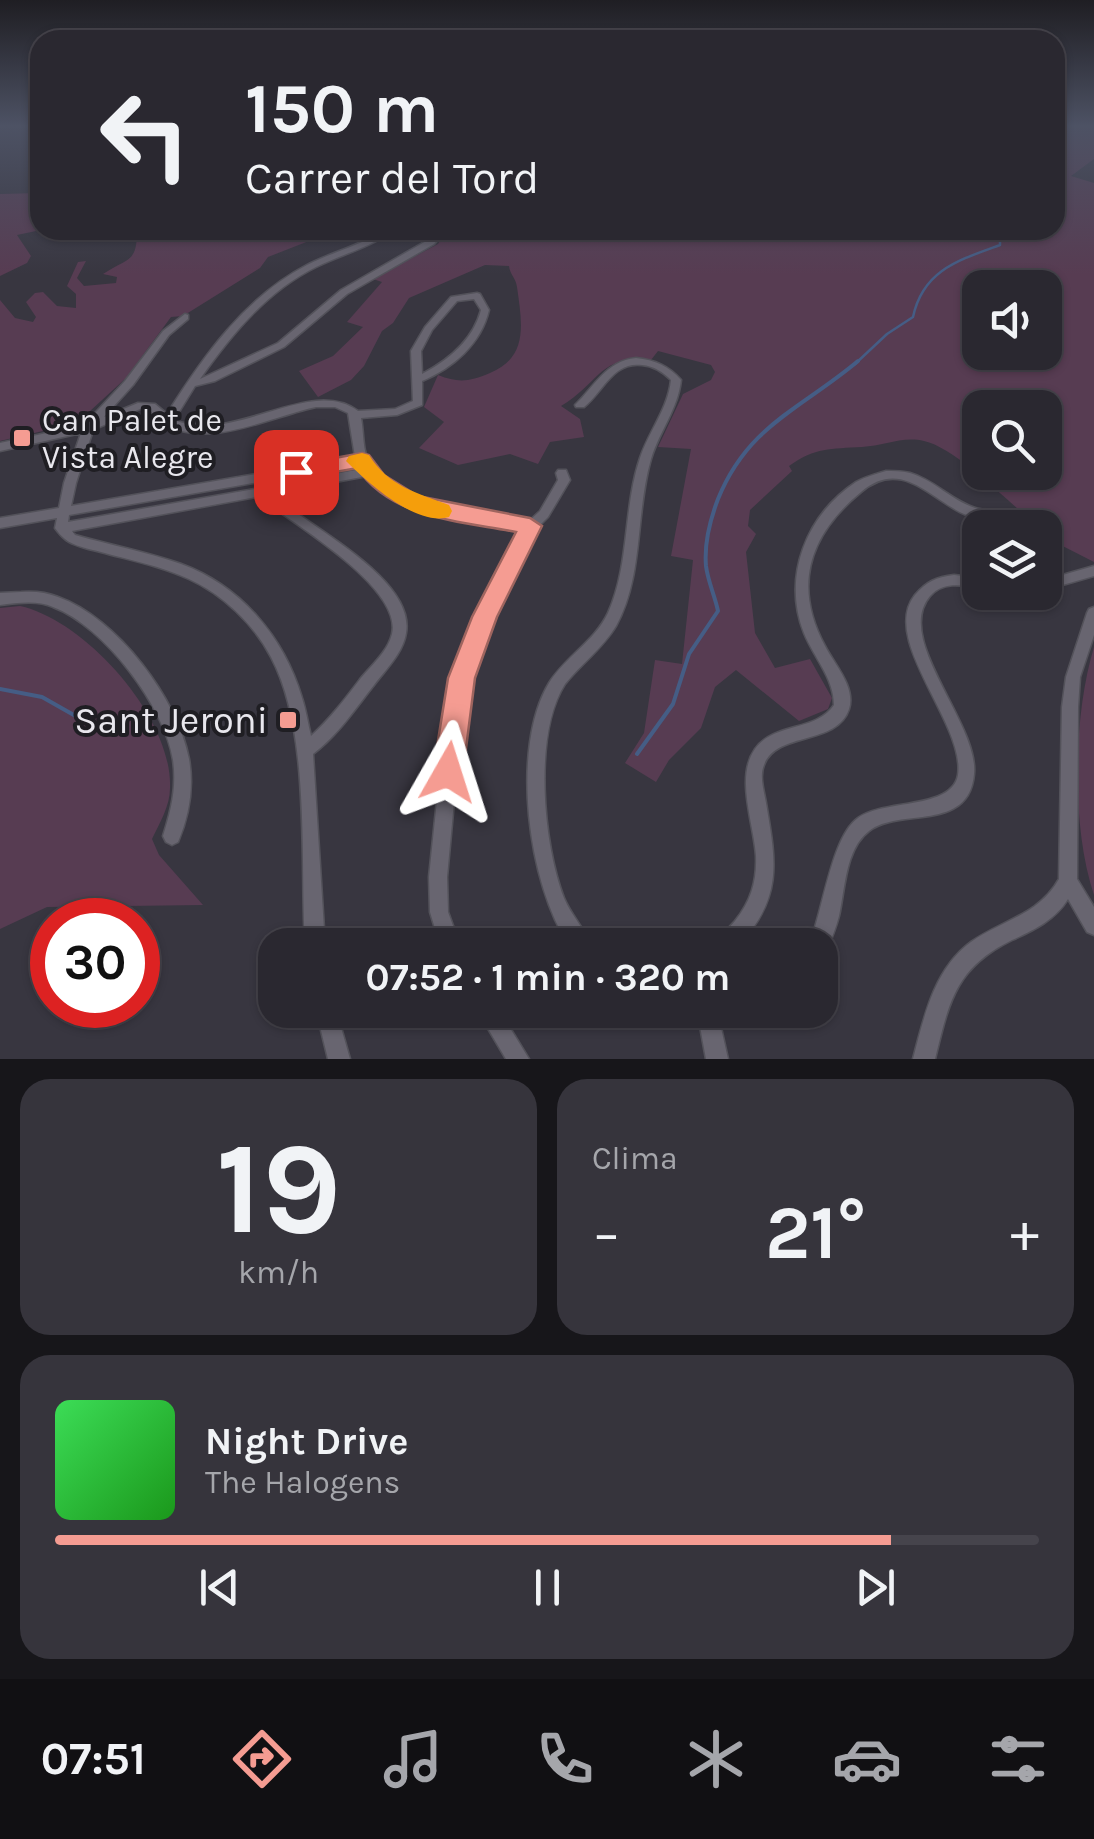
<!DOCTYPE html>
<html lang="es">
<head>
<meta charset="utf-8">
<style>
  body { margin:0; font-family:Karla,sans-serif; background:#36343c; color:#f1f3f6; height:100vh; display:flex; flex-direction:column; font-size:38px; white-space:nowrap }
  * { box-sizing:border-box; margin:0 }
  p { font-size:32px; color:#a5a6ab }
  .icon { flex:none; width:55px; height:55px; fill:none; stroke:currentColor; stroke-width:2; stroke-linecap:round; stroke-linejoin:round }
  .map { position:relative; height:1059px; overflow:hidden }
  .panel { display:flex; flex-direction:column; gap:20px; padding:20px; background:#17161a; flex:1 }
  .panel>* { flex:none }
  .guide { position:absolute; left:30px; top:30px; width:1035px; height:210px; border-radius:30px; box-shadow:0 2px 8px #0004,0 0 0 2px #46444c; background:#2a2830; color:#f1f3f6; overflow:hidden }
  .controls { position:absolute; left:962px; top:270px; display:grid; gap:20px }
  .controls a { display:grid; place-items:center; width:100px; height:100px; border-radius:20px; background:#2a2830; box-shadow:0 2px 8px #0004,0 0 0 2px #46444c; font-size:50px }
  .speed { position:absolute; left:30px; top:898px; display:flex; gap:20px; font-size:50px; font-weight:700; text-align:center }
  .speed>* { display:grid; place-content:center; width:130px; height:130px; border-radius:50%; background:#2a2830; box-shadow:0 2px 8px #0004,0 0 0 2px #46444c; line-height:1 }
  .speed .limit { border:15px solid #d22; background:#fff; color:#111 }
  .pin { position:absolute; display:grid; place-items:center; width:85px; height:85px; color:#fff; margin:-42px; border-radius:20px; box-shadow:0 5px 15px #0006 }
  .me { position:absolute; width:110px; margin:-55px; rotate:6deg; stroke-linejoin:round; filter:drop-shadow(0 0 8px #0008) }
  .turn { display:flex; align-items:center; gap:35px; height:210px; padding:0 50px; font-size:45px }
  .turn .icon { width:130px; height:130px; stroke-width:2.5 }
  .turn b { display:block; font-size:70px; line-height:85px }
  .big { font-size:75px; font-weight:700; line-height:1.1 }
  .panel .tile { flex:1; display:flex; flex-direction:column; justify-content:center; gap:15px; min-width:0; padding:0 35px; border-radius:30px; background:#36343c }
  .panel .dial { align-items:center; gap:0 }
  .dial b { font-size:130px; line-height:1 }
  .song { display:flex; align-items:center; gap:30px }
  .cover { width:120px; height:120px; border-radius:15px; background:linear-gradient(135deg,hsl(130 70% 55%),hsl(120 70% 35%)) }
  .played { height:10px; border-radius:5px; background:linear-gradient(90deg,#f59c92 85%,#46444c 85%) }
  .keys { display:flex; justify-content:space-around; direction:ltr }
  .heat { display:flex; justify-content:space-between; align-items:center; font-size:55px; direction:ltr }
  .panel .tiles { flex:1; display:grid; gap:20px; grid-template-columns:1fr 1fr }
  .tile:last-child { grid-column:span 2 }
  .trip { position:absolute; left:258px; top:928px; width:580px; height:100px; border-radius:30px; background:#2a2830; box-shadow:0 2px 8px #0004,0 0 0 2px #46444c; font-weight:700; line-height:100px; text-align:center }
  .dock { display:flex; height:160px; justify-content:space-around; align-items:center; background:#111013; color:#a5a6ab }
  .dock .icon { width:70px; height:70px }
  .dock .selected { color:#f59c92 }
  .dock b { font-size:45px; color:#f1f3f6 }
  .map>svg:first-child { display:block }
</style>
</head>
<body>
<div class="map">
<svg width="1094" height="1059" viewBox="0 0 1094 1059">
  <rect width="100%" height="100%" fill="#383640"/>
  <path fill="#573c52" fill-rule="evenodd" d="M1055 126H1094V159L1071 176 1094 183V562L1045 537V528L1024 527 1032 521C1006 500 956 448 924 441 902 436 884 446 862 447 830 449 816 447 789 466L792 471 750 510 748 526 756 534 746 552 755 633 775 668 810 659 832 698 828 709 799 721 736 670 715 687 701 728 669 760 656 782 625 763 644 733 655 660 682 664 693 560 671 556 691 449 658 447 683 394 711 380 715 372 711 365 658 351 651 360C598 355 601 382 561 406L580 419 584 437 550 442 538 464 510 454 458 465 419 448 444 422 424 407 438 375C458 383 469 382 490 373 529 357 522 323 517 287 516 278 510 275 509 266L485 265 409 298 393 323 382 331 364 366 351 380 318 397 299 371 333 356 363 327 347 322 382 282 373 279 438 244 447 230H1055ZM980 288H1045V352H980ZM980 408H1045V472H980Z
    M40 193 36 231 17 235 31 256 27 263 0 276V194Z
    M137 230H337L268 257 260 268 183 316 171 317 126 378 77 423 0 441V300L15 318 33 322 36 317 26 302 35 293 43 292 57 306 76 308V294L67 286 78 262 86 261 77 278 84 286 116 283 117 277 103 274C129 257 137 263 137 230Z
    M20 606C85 620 173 718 170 788 170 806 160 822 152 839L159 855 203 905 47 907 0 929V608Z
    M1094 647V895C1071 826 1073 716 1094 647Z"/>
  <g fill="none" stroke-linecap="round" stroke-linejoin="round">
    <path stroke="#455d85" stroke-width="2.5" d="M513 233 516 230
      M855 364 887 334 913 317C923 270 959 260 1000 245V230"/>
    <path stroke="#455d85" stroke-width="4" d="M0 689 42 697 95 727
      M637 754 673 704 689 654 718 611C715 596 708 582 706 566 704 543 710 520 718 499 748 425 801 409 858 361"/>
    <defs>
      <path id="minor" d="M384 230H393C370 248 342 254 316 267 267 291 231 335 200 379L278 343 341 290 428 240 438 230H446L434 244 347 294 284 347 215 381 195 386 174 420C235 445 310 375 358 411L395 409 413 401 411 351 425 327 451 297 477 293 480 294 489 310C481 344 453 368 422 381V405L397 415 361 418C364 433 362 451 370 464 398 513 478 513 528 522L540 511 558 480 556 473 558 470H566L570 480 548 517 535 530 492 617 463 704 447 877 448 912 460 945H440L430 912 429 877 447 704 478 617 522 530C471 521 401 522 367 476L272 494C305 525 416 578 406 633 403 653 386 669 374 685 355 709 338 735 313 754L325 945H305C300 860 311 732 271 657 254 624 222 594 189 579 161 566 130 560 101 552 90 549 73 546 65 539 61 536 58 532 55 528L57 518 0 528V518L59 508 64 483 81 433 0 451V443L84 425 125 381 163 331 185 314 188 315V319L169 335 133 385 104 417 138 403 155 404 167 414C202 358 245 297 307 265 332 252 360 246 384 230ZM474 299 481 310C473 340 449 360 422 374L421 351 432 330 457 301ZM316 407H335L348 413 355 457 71 506 76 483 93 430 140 409H148C154 415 160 421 167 425 209 449 273 416 316 407ZM358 465 361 469 271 486 270 480ZM259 482 260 488 68 522 69 515ZM261 496 263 500C295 525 403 588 392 634 388 651 372 665 361 678 345 699 330 719 311 736 308 724 306 710 302 698 284 637 241 586 181 564 147 552 110 545 75 535L72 531Z
        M636 358C655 360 669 366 681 380 678 409 659 432 651 459 635 514 644 575 616 626 603 648 581 664 565 684 533 734 543 844 564 898 571 915 584 928 591 945H569C528 884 510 748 549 683 565 657 595 641 608 613 630 564 623 508 640 458 649 431 668 409 671 380 663 372 654 366 642 365 613 361 603 392 584 407H576L575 405C595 386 606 361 636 358Z
        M886 471C893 471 902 471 910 473 934 480 951 500 975 508 986 512 996 508 1005 515 998 520 993 520 984 519 940 517 909 451 861 492 810 534 792 585 825 646 834 664 856 687 849 709 837 746 776 731 764 765 759 776 764 791 766 803 776 862 783 897 739 945H716C721 935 728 929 735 921 751 901 757 881 756 856 754 824 735 777 755 749 774 722 816 732 834 705 834 678 814 658 804 633 782 577 806 515 856 482 865 477 876 474 886 471Z
        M1094 566V576L1045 590V580Z
        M954 575 980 578V588C962 585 943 581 930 596 893 639 979 723 974 774 969 833 899 807 869 831 845 849 845 890 839 916 836 928 831 940 826 952L820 954V945H809C823 912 831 837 858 818 883 799 952 810 958 775 966 724 879 640 915 595 926 582 936 577 954 575Z
        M21 592C34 591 46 592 58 597 117 618 178 699 189 759 194 788 189 816 178 842L172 845 166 842 163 836C171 811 177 787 173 760 165 707 104 626 53 607 37 600 18 603 0 605V593Z
        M1094 607V635L1080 677 1078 707 1077 879 1094 907V935L1087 932 1068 899C1055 920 1034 930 1012 940 955 968 949 1002 935 1059H913C924 1017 934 969 971 942 1002 920 1039 915 1059 879L1062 707 1066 677 1087 613 1089 609Z
        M316 1010H336L350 1059H328Z
        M477 1010H499L529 1059H506Z
        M697 1010H717L728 1059H706Z"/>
    </defs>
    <use href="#minor" stroke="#53525a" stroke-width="3"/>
    <use href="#minor" fill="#686570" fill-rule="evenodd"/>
  </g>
  <linearGradient id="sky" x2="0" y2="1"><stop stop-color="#1f1e23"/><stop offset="0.46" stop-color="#4d5264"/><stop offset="1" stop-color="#4d5264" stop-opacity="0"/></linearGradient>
  <rect width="1094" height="274" fill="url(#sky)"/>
  <path fill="#f59c92" stroke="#9f655f" stroke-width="2.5" d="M362 453 369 455 384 475 418 496 530 518 542 526 497 617 475 678 463 772 459 783 448 787 438 783 433 772 448 678 472 617 516 532C460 521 392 519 357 468L296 479 286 472 296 465Z"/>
  <path fill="#f59e0b" d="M362 453 369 455C388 486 417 493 449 505L452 511 449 517C416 527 366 481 346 461L349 456Z"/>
  <g fill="#f59c92" stroke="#1f1e23" stroke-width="4">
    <rect x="12" y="428" width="20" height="20" rx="5"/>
    <rect x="278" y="710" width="20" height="20" rx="5"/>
  </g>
  <g text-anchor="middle" stroke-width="8" stroke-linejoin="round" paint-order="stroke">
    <g font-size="32" fill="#e8e7ed" stroke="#1f1e23" text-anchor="start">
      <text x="42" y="431">Can Palet de<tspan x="42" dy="37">Vista Alegre</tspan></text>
    </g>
    <g font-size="38" fill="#e8e7ed" stroke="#1f1e23" text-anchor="end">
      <text x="268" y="733">Sant Jeroni</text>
    </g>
  </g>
</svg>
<div class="controls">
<a><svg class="icon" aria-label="sound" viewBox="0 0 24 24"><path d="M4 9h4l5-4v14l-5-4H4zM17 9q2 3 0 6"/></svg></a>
<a><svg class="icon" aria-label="search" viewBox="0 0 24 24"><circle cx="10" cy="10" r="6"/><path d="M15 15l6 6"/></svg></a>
<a><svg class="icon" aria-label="layers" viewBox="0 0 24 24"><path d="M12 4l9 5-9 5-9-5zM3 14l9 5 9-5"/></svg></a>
</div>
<div class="speed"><div class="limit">30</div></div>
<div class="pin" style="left:296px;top:472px;background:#d93025"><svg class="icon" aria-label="arrive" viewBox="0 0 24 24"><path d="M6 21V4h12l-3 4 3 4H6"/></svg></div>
<svg class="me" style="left:448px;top:772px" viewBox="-20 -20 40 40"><path d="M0-17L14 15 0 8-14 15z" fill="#f59c92" stroke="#fff" stroke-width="4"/></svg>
<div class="trip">07:52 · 1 min · 320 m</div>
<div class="guide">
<div class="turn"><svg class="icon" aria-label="left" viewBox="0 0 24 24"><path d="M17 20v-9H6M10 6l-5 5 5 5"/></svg><div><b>150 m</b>Carrer del Tord</div></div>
</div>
</div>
<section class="panel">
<div class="tiles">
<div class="tile dial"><b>19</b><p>km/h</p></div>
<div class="tile"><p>Clima</p>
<div class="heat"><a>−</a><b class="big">21°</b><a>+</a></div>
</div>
<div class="tile">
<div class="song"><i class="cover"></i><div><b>Night Drive</b><p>The Halogens</p></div></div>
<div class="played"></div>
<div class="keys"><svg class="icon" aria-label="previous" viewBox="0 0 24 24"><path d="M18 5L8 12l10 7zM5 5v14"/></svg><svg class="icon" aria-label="pause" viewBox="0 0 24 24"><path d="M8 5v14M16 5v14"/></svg><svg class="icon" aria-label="next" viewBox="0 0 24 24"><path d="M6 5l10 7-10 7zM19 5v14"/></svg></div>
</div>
</div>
</section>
<nav class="dock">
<b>07:51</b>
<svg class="icon selected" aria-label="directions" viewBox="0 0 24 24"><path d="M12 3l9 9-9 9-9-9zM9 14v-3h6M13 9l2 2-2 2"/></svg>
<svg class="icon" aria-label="music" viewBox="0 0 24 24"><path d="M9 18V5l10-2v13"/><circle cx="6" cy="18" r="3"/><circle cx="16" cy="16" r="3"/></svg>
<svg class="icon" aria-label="phone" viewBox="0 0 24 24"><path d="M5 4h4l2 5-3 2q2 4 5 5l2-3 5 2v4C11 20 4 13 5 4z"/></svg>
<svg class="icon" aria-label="climate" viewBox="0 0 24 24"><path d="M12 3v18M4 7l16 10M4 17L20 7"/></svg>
<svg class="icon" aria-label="car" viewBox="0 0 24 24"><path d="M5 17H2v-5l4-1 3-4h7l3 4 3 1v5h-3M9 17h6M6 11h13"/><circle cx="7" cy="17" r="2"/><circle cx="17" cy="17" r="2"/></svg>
<svg class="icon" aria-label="filters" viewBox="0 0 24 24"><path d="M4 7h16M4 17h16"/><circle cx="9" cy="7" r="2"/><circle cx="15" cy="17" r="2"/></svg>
</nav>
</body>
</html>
